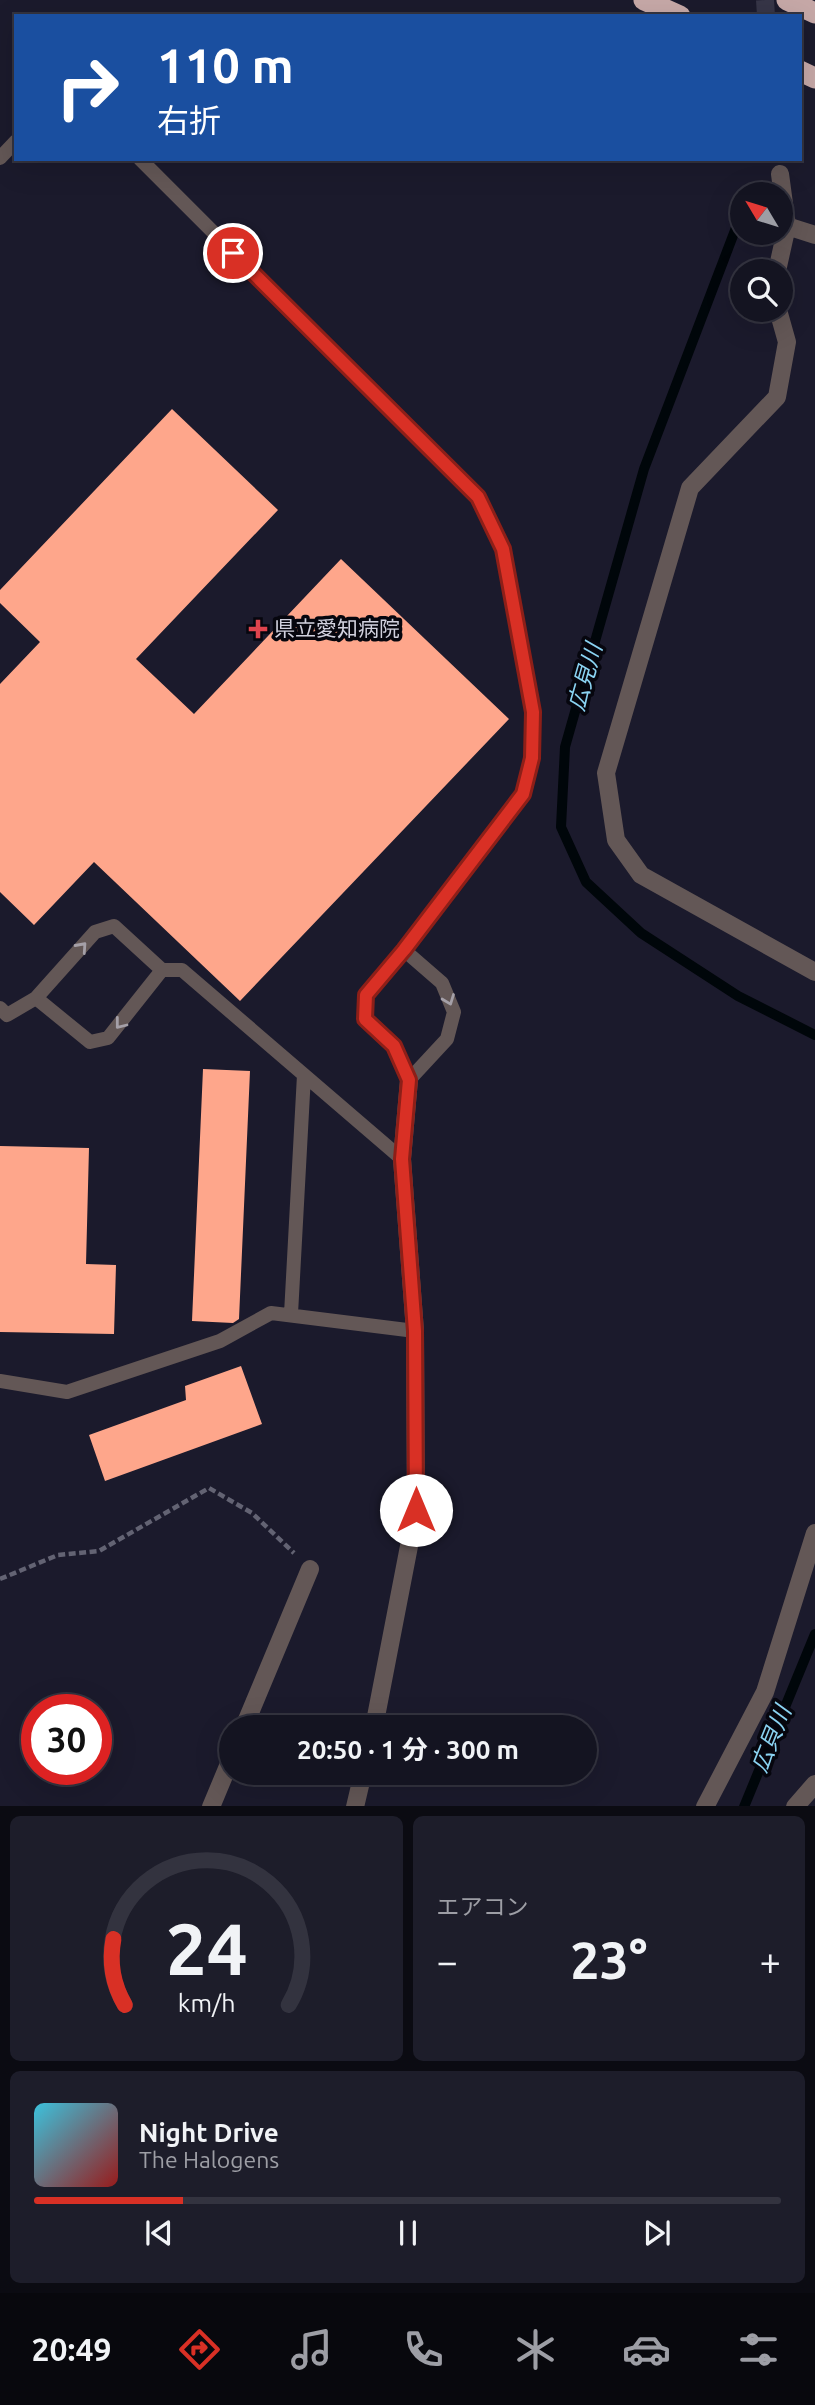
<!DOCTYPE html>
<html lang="ja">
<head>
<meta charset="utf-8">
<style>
  body { margin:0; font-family:Ubuntu,"Noto Sans JP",sans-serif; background:#1d1d2a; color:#f1f3f6; height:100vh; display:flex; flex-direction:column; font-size:26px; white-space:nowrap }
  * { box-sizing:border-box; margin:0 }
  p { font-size:23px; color:#9d9ea5 }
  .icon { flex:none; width:38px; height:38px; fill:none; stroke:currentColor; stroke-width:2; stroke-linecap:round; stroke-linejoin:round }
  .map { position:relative; height:1806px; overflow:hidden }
  .panel { display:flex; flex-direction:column; gap:10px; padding:10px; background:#0b0b12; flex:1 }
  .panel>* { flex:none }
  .banner { position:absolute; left:14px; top:14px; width:788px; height:147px; border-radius:0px; box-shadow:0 7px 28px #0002,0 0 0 2px #33333f; background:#1a4fa0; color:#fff; overflow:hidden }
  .needle { width:46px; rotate:308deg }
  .buttons { position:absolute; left:730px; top:182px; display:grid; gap:14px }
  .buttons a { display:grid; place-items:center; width:63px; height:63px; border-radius:50%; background:#141421; box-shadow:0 7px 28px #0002,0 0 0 2px #33333f; font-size:35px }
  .speed { position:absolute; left:21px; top:1694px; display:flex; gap:14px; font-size:35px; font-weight:700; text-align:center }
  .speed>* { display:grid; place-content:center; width:91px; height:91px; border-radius:50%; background:#141421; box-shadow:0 7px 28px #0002,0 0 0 2px #33333f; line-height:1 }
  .speed .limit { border:10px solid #d22; background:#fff; color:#111 }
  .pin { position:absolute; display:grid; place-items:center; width:60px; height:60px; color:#fff; margin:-30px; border:4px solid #fff; border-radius:50%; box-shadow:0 2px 7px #0007 }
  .me { position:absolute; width:77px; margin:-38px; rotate:0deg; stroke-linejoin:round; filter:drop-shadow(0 0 5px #0008) }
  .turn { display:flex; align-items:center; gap:24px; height:147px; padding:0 28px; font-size:32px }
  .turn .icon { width:91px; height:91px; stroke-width:2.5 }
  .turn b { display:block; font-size:49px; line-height:60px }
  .big { font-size:52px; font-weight:700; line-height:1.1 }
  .panel .tile { flex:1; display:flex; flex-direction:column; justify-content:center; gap:10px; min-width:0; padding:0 24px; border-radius:10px; background:#1d1d2a }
  .panel .dial { align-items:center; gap:0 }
  .dial svg { height:182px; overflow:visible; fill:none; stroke:#33333f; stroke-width:7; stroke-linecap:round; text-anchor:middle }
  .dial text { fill:#f1f3f6; stroke:none }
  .song { display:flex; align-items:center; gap:21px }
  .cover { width:84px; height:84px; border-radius:10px; background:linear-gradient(135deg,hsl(190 70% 55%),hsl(0 70% 35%)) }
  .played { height:7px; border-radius:4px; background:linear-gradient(90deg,#d93025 20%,#33333f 20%) }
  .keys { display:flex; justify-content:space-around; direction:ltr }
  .heat { display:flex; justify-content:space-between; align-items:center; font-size:38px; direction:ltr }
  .panel .tiles { flex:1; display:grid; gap:10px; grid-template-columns:1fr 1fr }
  .tile:last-child { grid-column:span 2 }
  .trip { position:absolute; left:219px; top:1715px; width:378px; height:70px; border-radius:35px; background:#141421; box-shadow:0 7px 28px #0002,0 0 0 2px #33333f; font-weight:700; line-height:70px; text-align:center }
  .tabs { display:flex; height:112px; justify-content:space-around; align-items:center; background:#08080d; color:#9d9ea5 }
  .tabs .icon { width:49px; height:49px }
  .tabs .selected { color:#d93025 }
  .tabs b { font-size:32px; color:#f1f3f6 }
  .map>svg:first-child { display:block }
</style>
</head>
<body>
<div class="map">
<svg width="815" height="1807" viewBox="0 0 815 1807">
  <rect width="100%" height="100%" fill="#1b1a2c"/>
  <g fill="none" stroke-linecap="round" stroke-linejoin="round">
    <path stroke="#00060a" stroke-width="10" d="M742 212 644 469 565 747 561 827 586 882 641 933 738 996 815 1035
      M744 1807 815 1634"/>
  </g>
  <path fill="#fea68b" d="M172 409 278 510 136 659 194 714 341 559 509 719 240 1001 94 862 34 925 0 892V684L40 642 0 603V590Z
    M203 1069 250 1071 239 1319 233 1323 192 1321Z
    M0 1146 89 1148 86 1264 116 1265 114 1334 0 1332Z
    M241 1366 262 1424 105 1481 89 1435 186 1400 185 1386Z"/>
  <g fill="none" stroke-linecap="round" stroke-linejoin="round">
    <path stroke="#363547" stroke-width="18" stroke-dasharray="18 9" stroke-linecap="butt" d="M765 0 766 16"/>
    <path stroke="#636373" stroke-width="4.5" stroke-dasharray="7 3.5" stroke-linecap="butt" d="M0 1579 58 1555 99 1551 209 1488 252 1513 294 1553"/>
    <path stroke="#635756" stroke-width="14" d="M0 158 16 141
      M140 159 478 497 503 549 533 712 532 758 523 794 404 950 366 995 365 1019 394 1046 409 1080 447 1039 454 1012 442 983 404 950
      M36 998 90 1042 108 1038 162 970
      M0 1008 7 1015 36 998 95 932 114 926 162 970H182L402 1159
      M291 1314 304 1075
      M0 1381 67 1392 220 1341 271 1313 415 1331"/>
    <path stroke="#635756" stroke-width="18" d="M780 174 787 226 815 235
      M777 271 787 226
      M778 310 787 342 777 397 690 488 606 773 616 840 641 875 815 972
      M244 1727 310 1569
      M374 1727 416 1510 415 1331 402 1159 409 1080
      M211 1807 231 1759
      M355 1807 363 1773
      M705 1807 765 1692 815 1533
      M795 1807 815 1784"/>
    <path stroke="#c6a8a7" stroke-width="21" d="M644 0 680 16
      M787 0 815 13
      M800 71 815 78"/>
  </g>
  <defs><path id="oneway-chevron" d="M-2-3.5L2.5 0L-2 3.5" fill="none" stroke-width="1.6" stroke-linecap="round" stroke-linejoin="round" transform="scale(1.75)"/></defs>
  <g stroke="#a5a0a8">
    <use href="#oneway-chevron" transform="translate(82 947) rotate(-48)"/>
    <use href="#oneway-chevron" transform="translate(449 1000) rotate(69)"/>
    <use href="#oneway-chevron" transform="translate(120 1024) rotate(128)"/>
  </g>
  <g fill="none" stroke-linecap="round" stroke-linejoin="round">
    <defs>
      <path id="route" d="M233 253 478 497 503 549 533 712 532 758 523 794 404 950 366 995 365 1019 394 1046 409 1080 402 1159 415 1331 416 1510"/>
    </defs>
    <use href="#route" stroke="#8d1f18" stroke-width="18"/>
    <use href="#route" stroke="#d93025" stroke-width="12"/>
  </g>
  <path fill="#e0444e" stroke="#06060e" stroke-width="2.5" d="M254.5 618.5h7v7h7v7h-7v7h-7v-7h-7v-7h7z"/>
  <g text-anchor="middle" stroke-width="7" stroke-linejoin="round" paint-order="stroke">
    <g font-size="21" fill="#d1d1de" stroke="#06060e" text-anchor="start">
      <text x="274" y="636">県立愛知病院</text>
    </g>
    <g font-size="23" font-style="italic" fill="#8ad3f2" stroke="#06060e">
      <text transform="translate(585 677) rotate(-74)" y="8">広見川</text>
      <text transform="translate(771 1739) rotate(-68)" y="8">広貝川</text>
    </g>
  </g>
</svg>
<div class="buttons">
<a><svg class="needle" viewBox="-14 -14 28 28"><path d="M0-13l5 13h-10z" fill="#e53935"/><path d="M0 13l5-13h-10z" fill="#9d9ea5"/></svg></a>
<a><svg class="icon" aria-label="search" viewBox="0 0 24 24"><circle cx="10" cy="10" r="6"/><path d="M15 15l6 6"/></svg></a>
</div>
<div class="speed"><div class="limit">30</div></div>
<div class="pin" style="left:233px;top:253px;background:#d93025"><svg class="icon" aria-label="arrive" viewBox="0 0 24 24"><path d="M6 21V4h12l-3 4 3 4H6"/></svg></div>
<svg class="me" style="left:416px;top:1510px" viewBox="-20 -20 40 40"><circle r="19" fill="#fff"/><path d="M0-13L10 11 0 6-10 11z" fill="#d93025"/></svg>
<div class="trip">20:50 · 1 分 · 300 m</div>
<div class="banner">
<div class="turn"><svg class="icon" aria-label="right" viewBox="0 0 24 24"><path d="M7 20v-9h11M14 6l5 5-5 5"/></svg><div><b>110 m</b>右折</div></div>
</div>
</div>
<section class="panel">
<div class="tiles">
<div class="tile dial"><svg viewBox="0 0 100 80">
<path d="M14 69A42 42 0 1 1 86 69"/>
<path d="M14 69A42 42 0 0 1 9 40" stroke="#d93025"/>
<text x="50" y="56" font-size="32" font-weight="700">24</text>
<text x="50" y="72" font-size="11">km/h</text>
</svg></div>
<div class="tile"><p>エアコン</p>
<div class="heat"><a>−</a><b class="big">23°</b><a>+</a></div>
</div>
<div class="tile">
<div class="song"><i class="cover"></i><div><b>Night Drive</b><p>The Halogens</p></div></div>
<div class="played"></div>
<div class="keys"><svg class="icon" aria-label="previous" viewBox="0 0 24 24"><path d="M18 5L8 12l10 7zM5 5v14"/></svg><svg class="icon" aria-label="pause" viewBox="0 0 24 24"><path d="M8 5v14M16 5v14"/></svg><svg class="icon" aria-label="next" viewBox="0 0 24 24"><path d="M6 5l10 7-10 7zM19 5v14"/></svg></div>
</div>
</div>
</section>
<nav class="tabs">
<b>20:49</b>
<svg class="icon selected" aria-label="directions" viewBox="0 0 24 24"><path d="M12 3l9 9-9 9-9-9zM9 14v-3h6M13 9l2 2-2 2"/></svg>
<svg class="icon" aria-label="music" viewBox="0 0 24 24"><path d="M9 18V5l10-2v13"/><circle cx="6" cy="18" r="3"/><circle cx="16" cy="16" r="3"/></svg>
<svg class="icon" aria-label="phone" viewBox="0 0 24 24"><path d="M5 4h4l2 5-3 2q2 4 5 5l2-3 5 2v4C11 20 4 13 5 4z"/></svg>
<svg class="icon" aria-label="climate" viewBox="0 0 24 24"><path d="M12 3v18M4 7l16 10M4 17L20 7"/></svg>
<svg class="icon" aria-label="car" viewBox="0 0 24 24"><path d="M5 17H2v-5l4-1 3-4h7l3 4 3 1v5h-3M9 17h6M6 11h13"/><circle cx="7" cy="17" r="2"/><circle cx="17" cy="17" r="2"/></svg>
<svg class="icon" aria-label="filters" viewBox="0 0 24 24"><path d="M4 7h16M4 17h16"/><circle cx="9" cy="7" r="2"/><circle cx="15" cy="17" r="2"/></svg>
</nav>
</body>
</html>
